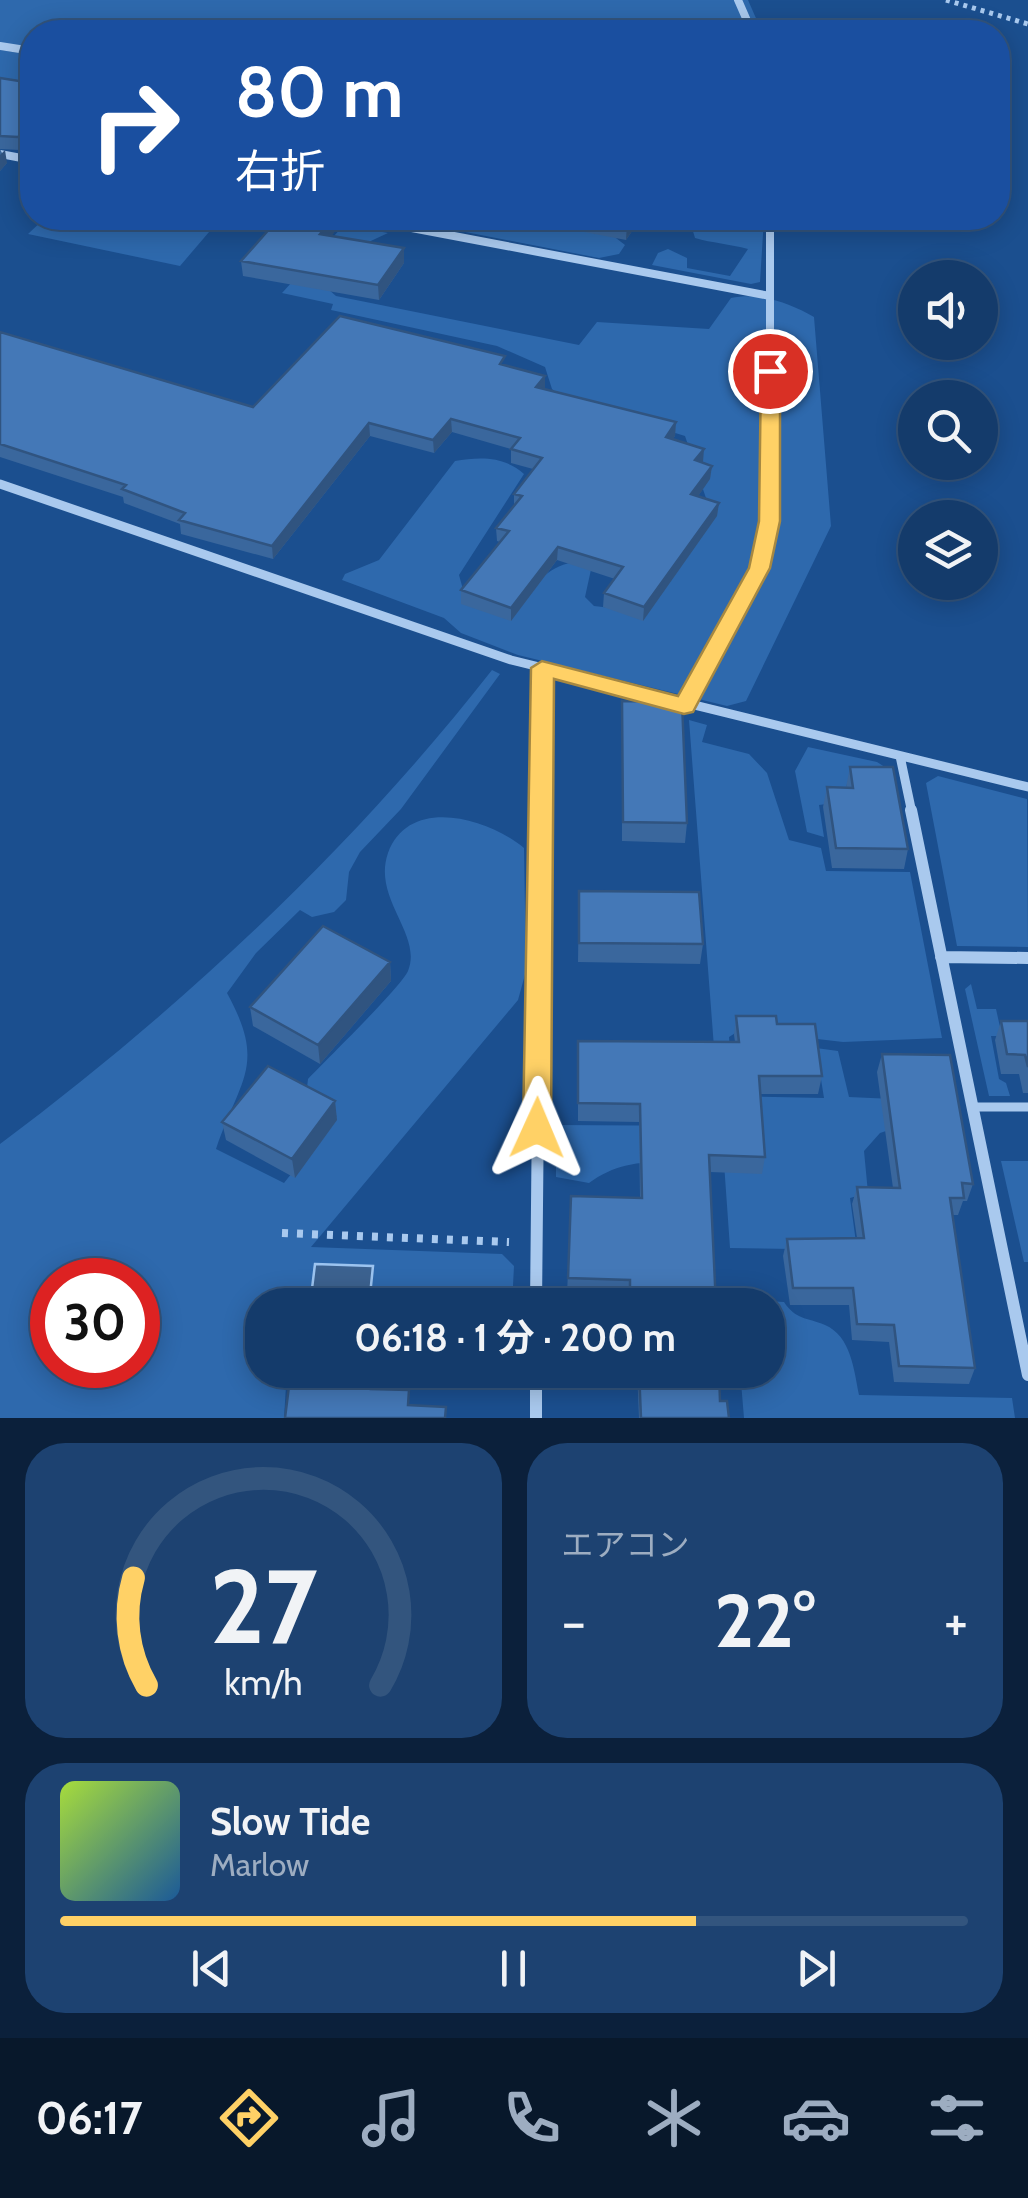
<!DOCTYPE html>
<html lang="ja">
<head>
<meta charset="utf-8">
<style>
  body { margin:0; font-family:Cabin,"Noto Sans JP",sans-serif; background:#1d4271; color:#f1f3f6; height:100vh; display:flex; flex-direction:column; font-size:38px; white-space:nowrap }
  * { box-sizing:border-box; margin:0 }
  p { font-size:32px; color:#9dadc1 }
  .icon { flex:none; width:55px; height:55px; fill:none; stroke:currentColor; stroke-width:2; stroke-linecap:round; stroke-linejoin:round }
  .map { position:relative; height:1418px; overflow:hidden }
  .sheet { display:flex; flex-direction:column; gap:25px; padding:25px; background:#0b203b; flex:1 }
  .sheet>* { flex:none }
  .hud { position:absolute; left:20px; top:20px; width:990px; height:210px; border-radius:40px; box-shadow:0 5px 25px #0003,0 0 0 2px #33557e; background:#1a4fa0; color:#fff; overflow:hidden }
  .controls { position:absolute; left:898px; top:260px; display:grid; gap:20px }
  .controls a { display:grid; place-items:center; width:100px; height:100px; border-radius:50%; background:#143b6b; box-shadow:0 5px 25px #0003,0 0 0 2px #33557e; font-size:50px }
  .speed { position:absolute; left:30px; top:1258px; display:flex; gap:20px; font-size:50px; font-weight:700; text-align:center }
  .speed>* { display:grid; place-content:center; width:130px; height:130px; border-radius:50%; background:#143b6b; box-shadow:0 5px 25px #0003,0 0 0 2px #33557e; line-height:1 }
  .speed .limit { border:15px solid #d22; background:#fff; color:#111 }
  .pin { position:absolute; display:grid; place-items:center; width:85px; height:85px; color:#fff; margin:-42px; border:5px solid #fff; border-radius:50%; box-shadow:0 2px 10px #0007 }
  .me { position:absolute; width:110px; margin:-55px; rotate:1deg; stroke-linejoin:round; filter:drop-shadow(0 0 8px #0008) }
  .turn { display:flex; align-items:center; gap:35px; height:210px; padding:0 50px; font-size:45px }
  .turn .icon { width:130px; height:130px; stroke-width:2.5 }
  .turn b { display:block; font-size:70px; line-height:85px }
  .big { font-size:75px; font-weight:700; line-height:1.1 }
  .sheet .card { flex:1; display:flex; flex-direction:column; justify-content:center; gap:15px; min-width:0; padding:0 35px; border-radius:40px; background:#1d4271 }
  .sheet .dial { align-items:center; gap:0 }
  .dial svg { height:260px; overflow:visible; fill:none; stroke:#33557e; stroke-width:7; stroke-linecap:round; text-anchor:middle }
  .dial text { fill:#f1f3f6; stroke:none }
  .song { display:flex; align-items:center; gap:30px }
  .cover { width:120px; height:120px; border-radius:15px; background:linear-gradient(135deg,hsl(80 70% 55%),hsl(210 70% 35%)) }
  .played { height:10px; border-radius:5px; background:linear-gradient(90deg,#ffd166 70%,#33557e 70%) }
  .keys { display:flex; justify-content:space-around; direction:ltr }
  .heat { display:flex; justify-content:space-between; align-items:center; font-size:55px; direction:ltr }
  .sheet .tiles { flex:1; display:grid; gap:25px; grid-template-columns:1fr 1fr }
  .card:last-child { grid-column:span 2 }
  .trip { position:absolute; left:245px; top:1288px; width:540px; height:100px; border-radius:40px; background:#143b6b; box-shadow:0 5px 25px #0003,0 0 0 2px #33557e; font-weight:700; line-height:100px; text-align:center }
  .menu { display:flex; height:160px; justify-content:space-around; align-items:center; background:#08182b; color:#9dadc1 }
  .menu .icon { width:70px; height:70px }
  .menu .selected { color:#ffd166 }
  .menu b { font-size:45px; color:#f1f3f6 }
  .map>svg:first-child { display:block }
</style>
</head>
<body>
<div class="map">
<svg width="1028" height="1418" viewBox="0 0 1028 1418">
  <rect width="100%" height="100%" fill="#1b4f8f"/>
  <path fill="#2e69ad" fill-rule="evenodd" d="M0 0H748L762 32H32V49L0 44Z
    M0 50 32 55V95L0 122Z
    M45 218H221L180 266 28 234Z
    M394 218H590L625 245 619 254 599 258Z
    M647 218H764L760 282 751 284 652 265 658 253 668 249 687 258V268L730 276 748 249C730 244 712 243 695 238L692 228Z
    M344 225 388 233 360 246 328 289 336 296 579 345 597 322 709 329 731 298C760 292 790 303 814 317L831 526 746 701 727 706 518 655 461 633 444 618 342 580 345 574 379 560 455 461C480 457 504 456 524 474L459 575 464 593 515 605C538 582 557 554 592 565L585 597 594 606 637 611 709 507 685 436 562 398 552 389 545 367 497 346 331 310 333 304 282 293Z
    M492 670 500 674 401 809 360 852 349 872 346 900 334 912 312 917 300 910 256 953 227 993C267 1066 240 1078 216 1149L284 1183 337 1116 306 1096 308 1079C326 1060 401 987 408 971 423 934 372 899 388 853 409 795 488 818 524 848L526 971 518 1000 311 1247 502 1254 514 1266 512 1305H369L373 1266 316 1264 310 1305H262V1370H287L284 1418H0V1144C182 1008 352 849 492 670ZM52 1280H138V1365H52Z
    M689 720 707 725 702 742 749 754 767 773 789 840 821 848 826 871 910 872 942 1038 843 1042 740 1030 729 1037 733 1096 824 1098 816 1048 838 1051 849 1097 893 1099 898 1127 880 1133 864 1151 868 1193 850 1198 857 1250 730 1248 724 1163C677 1163 628 1153 589 1183L556 1177V1125L720 1126Z
    M808 747 877 762 891 771 847 784 841 802 819 805 824 837 807 832 795 771Z
    M938 776 1027 799 1028 947 957 946 926 783Z
    M971 984 977 1009H996L1002 1036H991L999 1079 1006 1083 1010 1096H989L965 989Z
    M1001 1161H1028V1262H1024Z
    M735 1299 784 1302C796 1320 806 1317 825 1325 851 1336 854 1370 859 1395L1012 1398 1015 1418H744L740 1370H768V1305H735Z"/>
  <path fill="#3c6290" stroke="#9cc4f0" stroke-width="2.5" d="M315 1264 373 1266 369 1305H310Z"/>
  <g fill="none" stroke-linecap="round" stroke-linejoin="round">
    <path stroke="#a9c9ee" stroke-width="5" stroke-dasharray="4 5" stroke-linecap="butt" d="M946 0 1028 24"/>
    <path stroke="#a9c9ee" stroke-width="8" stroke-dasharray="6 9" stroke-linecap="butt" d="M282 1233 509 1242"/>
    <path stroke="#a9c9ee" stroke-width="9" d="M973 1107H1028"/>
    <path stroke="#a9c9ee" stroke-width="8" d="M738 0 752 32
      M0 46 32 51
      M0 154 32 160
      M359 218 770 296
      M770 218V352"/>
    <path stroke="#a9c9ee" stroke-width="9" d="M0 484 511 660 1028 787
      M684 706 759 568 770 521V349
      M900 756 912 813
      M541 813 543 668"/>
    <path stroke="#a9c9ee" stroke-width="12" d="M911 810 1028 1375
      M941 957 1028 958
      M536 1305 541 810
      M536 1370V1418"/>
  </g>
  <path fill="#3a679d" d="M0 78 32 83 20 150 0 149 7 163 0 171Z
    M345 218 331 236 404 263 379 300 243 276 241 261Z
    M585 218H641L626 240 584 232Z
    M0 332 253 407 505 365 545 376V389L676 422 675 436 672 439 702 463 712 466 710 479 698 496 719 503 717 516 643 621 603 607 604 593 615 579 557 560 511 621 461 604V590L500 542 497 541 496 528 514 506V494L533 469 511 463V449L452 432 434 453 370 436 273 559 181 534 180 524 124 503 123 497 0 457Z
    M622 701 687 823 685 843 622 841Z
    M850 767 908 849 904 869 832 868 823 807 827 787H846Z
    M579 891 703 944 700 964 578 962Z
    M390 962 391 981 320 1064 253 1026 250 1007Z
    M736 1016 777 1024 822 1076 818 1094H760L765 1157 762 1174 710 1172 716 1305H629L628 1297 567 1295 571 1196 640 1198 639 1122 578 1121V1041L735 1042 734 1035Z
    M1001 1021H1028V1093H1023L1019 1074H1001L995 1040Z
    M882 1054 973 1184 967 1201H963L958 1215H953L975 1368 969 1384 894 1382 889 1342 852 1340 849 1305H790L783 1256 787 1239 857 1238 852 1204 857 1187 893 1188 877 1072Z
    M335 1101 337 1120 295 1178 226 1140 222 1122Z
    M629 1370H719L720 1401 729 1418H639L637 1370Z"/>
  <path fill="#305480" d="M32 125V140L20 150 18 137Z
    M5 150 7 163 0 171V155Z
    M333 218H345L322 249 320 234Z
    M630 218H641L626 240 627 222Z
    M404 248V263L379 300 378 285Z
    M545 376V390L536 387Z
    M451 419 452 432 434 453 433 440Z
    M676 422 675 436 665 451 666 437Z
    M369 423 370 436 273 559 272 546Z
    M704 449 703 462 695 460Z
    M712 466 710 479 690 508 691 494Z
    M719 503 717 516 643 621 644 607Z
    M558 547 557 560 511 621V608Z
    M390 962 391 981 320 1064 318 1045Z
    M335 1101 337 1120 295 1178 292 1159Z"/>
  <path fill="#4478b7" stroke="#305480" stroke-width="2.5" d="M0 78 32 83V125L18 137 0 136Z
    M279 218H333L320 234 404 248 378 285 241 261Z
    M606 218H630L627 222Z
    M340 316 505 356 500 364 545 376 536 387 676 422 666 437 704 449 695 460 712 466 691 494 719 503 644 607 604 593 623 567 558 547 511 608 461 590 509 531 496 528 522 496 514 494 542 458 511 449 520 438 451 419 433 440 369 423 272 546 179 520 185 513 122 489 126 485 0 444V332L253 407Z
    M622 701 682 702 687 823 623 822Z
    M850 767H893L908 849 836 848 827 787 853 788Z
    M579 891 699 892 703 944 579 943Z
    M323 926 390 962 318 1045 250 1007Z
    M736 1016H776L777 1024H815L822 1076H759L765 1157 709 1155 716 1305H630V1280L568 1278 571 1196 642 1198 640 1104 578 1103V1041L739 1042Z
    M1001 1021H1028V1067L1025 1055 1007 1054Z
    M882 1054 950 1055 973 1184 962 1183 964 1198H950L975 1368 899 1366 894 1325 857 1324 853 1288H793L787 1239 864 1238 857 1187 900 1188Z
    M268 1066 335 1101 292 1159 222 1122Z
    M291 1370H332V1377L373 1378 371 1389 409 1390 408 1405 446 1407 445 1418H285Z
    M639 1370H719L720 1401H727L729 1418H641Z"/>
  <path fill="#ffd166" stroke="#a68842" stroke-width="2.5" d="M770 365 780 371V521L770 568 693 712 684 714 554 679 551 1128 547 1137 537 1141 527 1137 523 1128 531 668 542 661 678 696 749 568 759 521 761 371Z"/>
</svg>
<div class="controls">
<a><svg class="icon" aria-label="sound" viewBox="0 0 24 24"><path d="M4 9h4l5-4v14l-5-4H4zM17 9q2 3 0 6"/></svg></a>
<a><svg class="icon" aria-label="search" viewBox="0 0 24 24"><circle cx="10" cy="10" r="6"/><path d="M15 15l6 6"/></svg></a>
<a><svg class="icon" aria-label="layers" viewBox="0 0 24 24"><path d="M12 4l9 5-9 5-9-5zM3 14l9 5 9-5"/></svg></a>
</div>
<div class="speed"><div class="limit">30</div></div>
<div class="pin" style="left:770px;top:371px;background:#d93025"><svg class="icon" aria-label="arrive" viewBox="0 0 24 24"><path d="M6 21V4h12l-3 4 3 4H6"/></svg></div>
<svg class="me" style="left:537px;top:1128px" viewBox="-20 -20 40 40"><path d="M0-17L14 15 0 8-14 15z" fill="#ffd166" stroke="#fff" stroke-width="4"/></svg>
<div class="trip">06:18 · 1 分 · 200 m</div>
<div class="hud">
<div class="turn"><svg class="icon" aria-label="right" viewBox="0 0 24 24"><path d="M7 20v-9h11M14 6l5 5-5 5"/></svg><div><b>80 m</b>右折</div></div>
</div>
</div>
<section class="sheet">
<div class="tiles">
<div class="card dial"><svg viewBox="0 0 100 80">
<path d="M14 69A42 42 0 1 1 86 69"/>
<path d="M14 69A42 42 0 0 1 10 36" stroke="#ffd166"/>
<text x="50" y="56" font-size="32" font-weight="700">27</text>
<text x="50" y="72" font-size="11">km/h</text>
</svg></div>
<div class="card"><p>エアコン</p>
<div class="heat"><a>−</a><b class="big">22°</b><a>+</a></div>
</div>
<div class="card">
<div class="song"><i class="cover"></i><div><b>Slow Tide</b><p>Marlow</p></div></div>
<div class="played"></div>
<div class="keys"><svg class="icon" aria-label="previous" viewBox="0 0 24 24"><path d="M18 5L8 12l10 7zM5 5v14"/></svg><svg class="icon" aria-label="pause" viewBox="0 0 24 24"><path d="M8 5v14M16 5v14"/></svg><svg class="icon" aria-label="next" viewBox="0 0 24 24"><path d="M6 5l10 7-10 7zM19 5v14"/></svg></div>
</div>
</div>
</section>
<nav class="menu">
<b>06:17</b>
<svg class="icon selected" aria-label="directions" viewBox="0 0 24 24"><path d="M12 3l9 9-9 9-9-9zM9 14v-3h6M13 9l2 2-2 2"/></svg>
<svg class="icon" aria-label="music" viewBox="0 0 24 24"><path d="M9 18V5l10-2v13"/><circle cx="6" cy="18" r="3"/><circle cx="16" cy="16" r="3"/></svg>
<svg class="icon" aria-label="phone" viewBox="0 0 24 24"><path d="M5 4h4l2 5-3 2q2 4 5 5l2-3 5 2v4C11 20 4 13 5 4z"/></svg>
<svg class="icon" aria-label="climate" viewBox="0 0 24 24"><path d="M12 3v18M4 7l16 10M4 17L20 7"/></svg>
<svg class="icon" aria-label="car" viewBox="0 0 24 24"><path d="M5 17H2v-5l4-1 3-4h7l3 4 3 1v5h-3M9 17h6M6 11h13"/><circle cx="7" cy="17" r="2"/><circle cx="17" cy="17" r="2"/></svg>
<svg class="icon" aria-label="filters" viewBox="0 0 24 24"><path d="M4 7h16M4 17h16"/><circle cx="9" cy="7" r="2"/><circle cx="15" cy="17" r="2"/></svg>
</nav>
</body>
</html>
